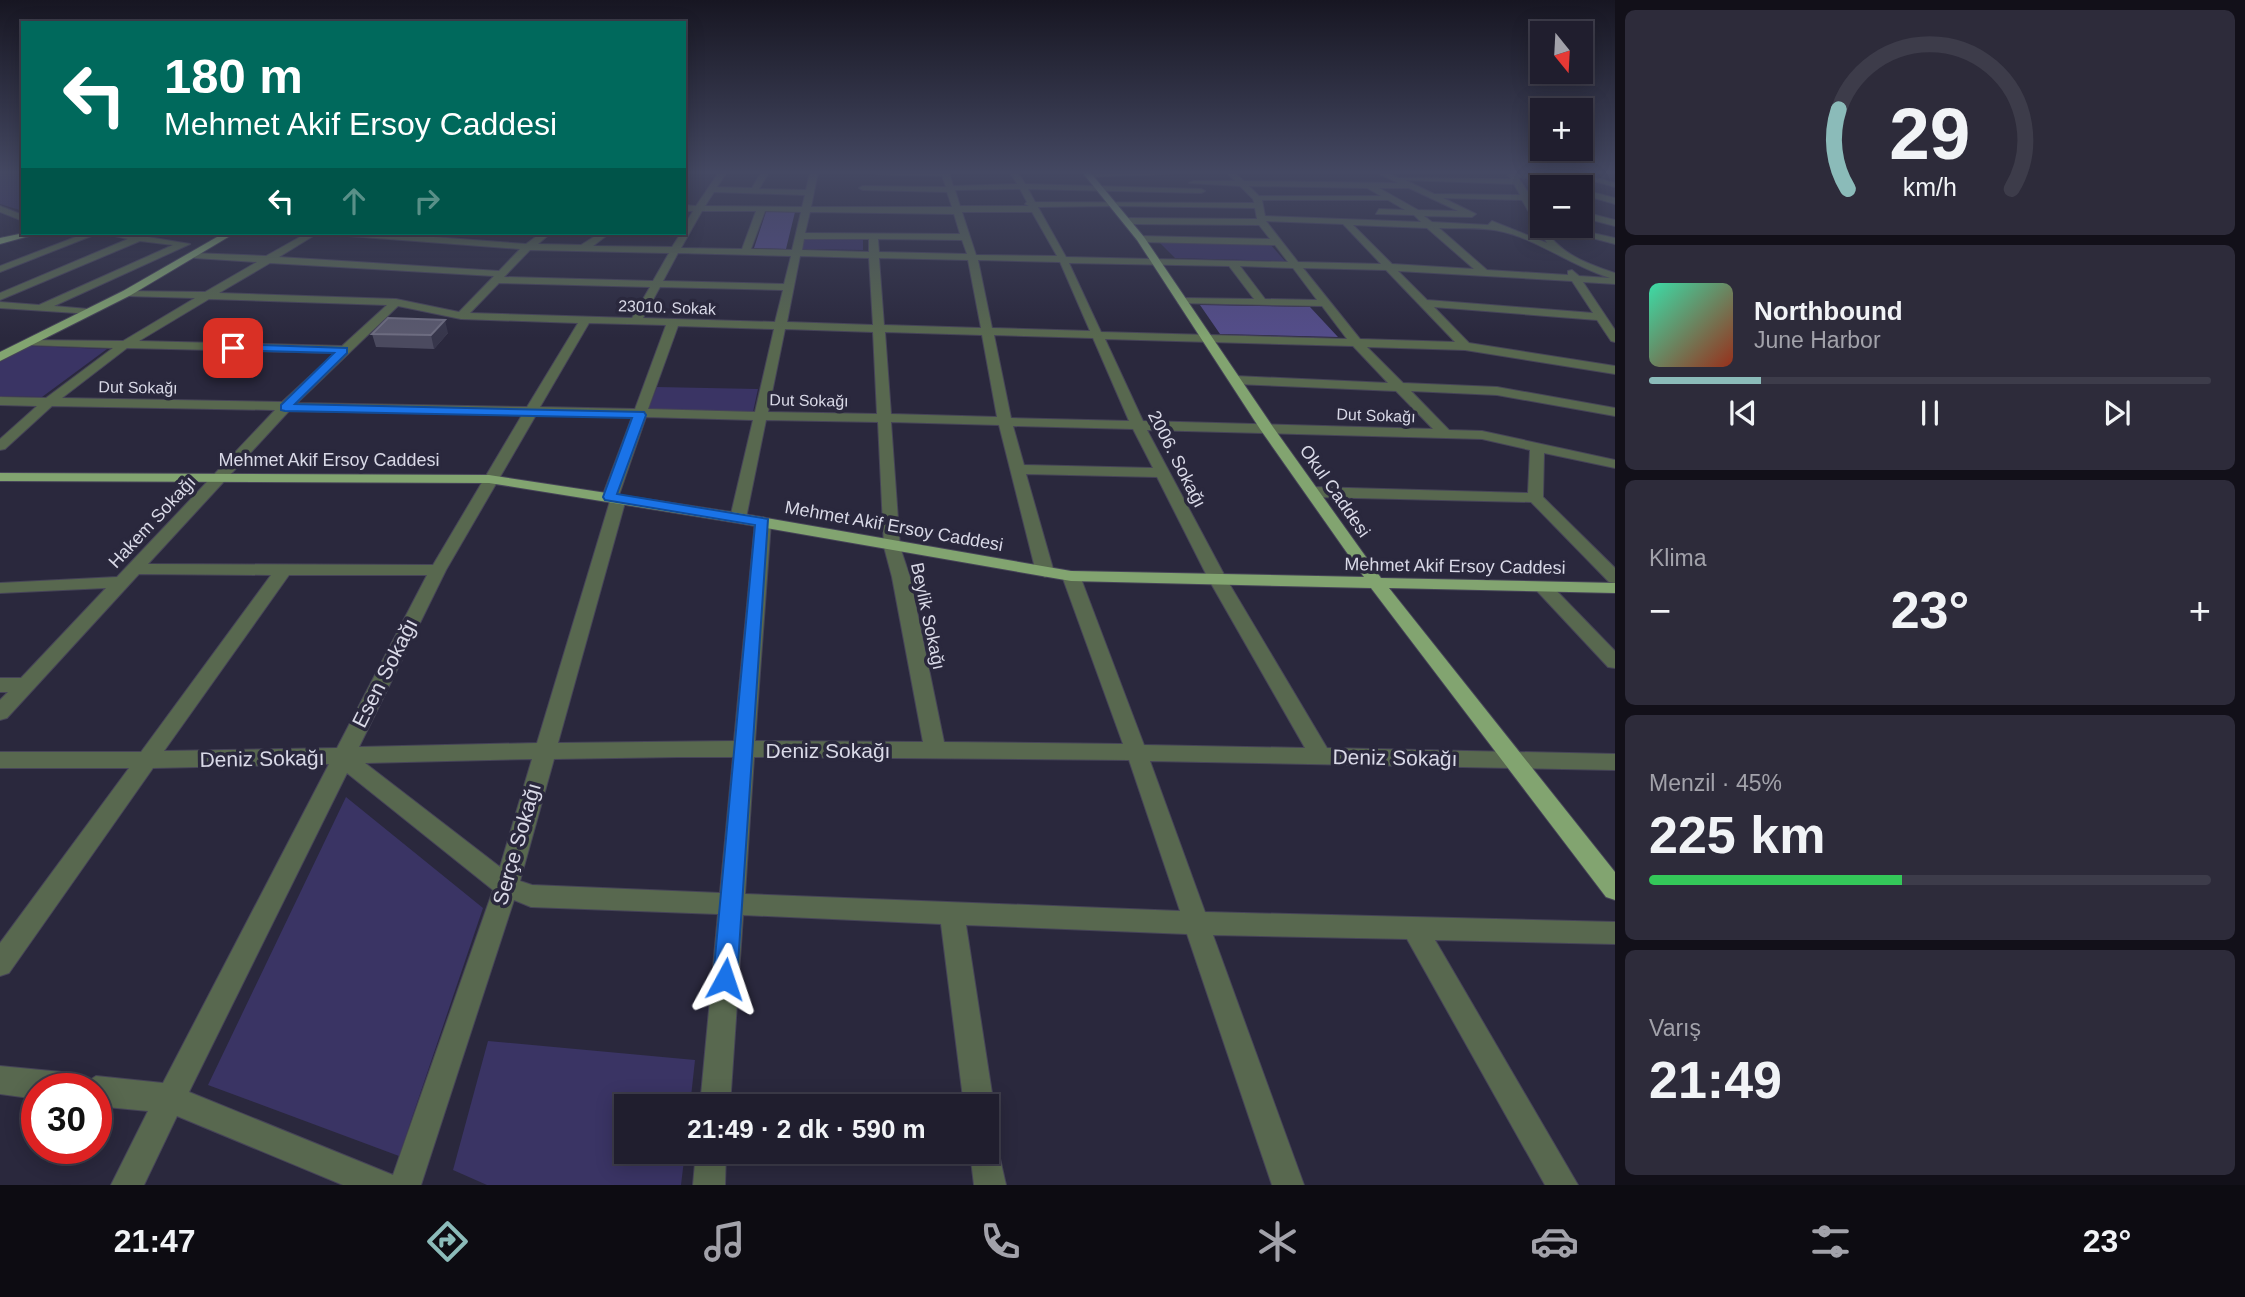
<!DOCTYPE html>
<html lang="tr">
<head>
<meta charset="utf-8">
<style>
  body { margin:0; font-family:Arial,sans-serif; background:#2d2b3a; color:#f1f3f6; height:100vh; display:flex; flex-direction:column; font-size:26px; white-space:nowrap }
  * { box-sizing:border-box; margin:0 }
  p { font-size:23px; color:#a2a2aa }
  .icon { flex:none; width:38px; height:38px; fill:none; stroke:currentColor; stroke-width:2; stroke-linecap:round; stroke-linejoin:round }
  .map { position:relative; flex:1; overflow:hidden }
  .details { display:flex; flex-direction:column; gap:10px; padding:10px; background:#121019; width:630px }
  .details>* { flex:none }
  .hud { position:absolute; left:21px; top:21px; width:665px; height:214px; border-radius:0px; box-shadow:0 4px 18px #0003,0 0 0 2px #3d3c4a; background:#00695c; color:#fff; overflow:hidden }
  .needle { width:46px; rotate:162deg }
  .tools { position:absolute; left:1530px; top:21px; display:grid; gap:14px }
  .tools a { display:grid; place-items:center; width:63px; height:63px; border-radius:0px; background:#201e2e; box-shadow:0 4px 18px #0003,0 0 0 2px #3d3c4a; font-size:35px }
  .speed { position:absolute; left:21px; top:1073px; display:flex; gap:14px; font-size:35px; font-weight:700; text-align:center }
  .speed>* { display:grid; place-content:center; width:91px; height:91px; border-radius:50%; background:#201e2e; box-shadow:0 4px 18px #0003,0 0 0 2px #3d3c4a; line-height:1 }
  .speed .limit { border:10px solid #d22; background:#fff; color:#111 }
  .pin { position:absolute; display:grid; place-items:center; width:60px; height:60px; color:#fff; margin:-30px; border-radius:14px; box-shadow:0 4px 10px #0006 }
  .me { position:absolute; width:77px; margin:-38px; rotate:5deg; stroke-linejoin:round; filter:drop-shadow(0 0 5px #0008) }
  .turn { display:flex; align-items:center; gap:24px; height:147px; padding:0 28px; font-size:32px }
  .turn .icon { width:91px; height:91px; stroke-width:2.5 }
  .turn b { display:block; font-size:49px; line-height:60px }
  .lanes { display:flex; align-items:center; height:66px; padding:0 28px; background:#0003; justify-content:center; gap:35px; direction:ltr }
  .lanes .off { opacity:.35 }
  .big { font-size:52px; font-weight:700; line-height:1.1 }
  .details .tile { flex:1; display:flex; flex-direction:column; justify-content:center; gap:10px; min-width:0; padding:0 24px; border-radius:10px; background:#2d2b3a }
  .details .dial { align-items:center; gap:0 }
  .dial svg { height:182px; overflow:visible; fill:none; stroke:#3d3c4a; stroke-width:7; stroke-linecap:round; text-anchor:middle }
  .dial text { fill:#f1f3f6; stroke:none }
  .song { display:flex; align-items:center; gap:21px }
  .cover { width:84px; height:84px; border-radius:10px; background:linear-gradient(135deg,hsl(160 70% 55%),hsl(10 70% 35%)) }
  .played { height:7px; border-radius:4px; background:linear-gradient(90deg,#8bbbb9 20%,#3d3c4a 20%) }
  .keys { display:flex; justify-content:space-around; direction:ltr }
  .heat { display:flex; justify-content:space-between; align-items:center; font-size:38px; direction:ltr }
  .charge { height:10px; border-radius:5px; background:linear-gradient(90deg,#34c759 45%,#3d3c4a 0) }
  .trip { position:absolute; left:614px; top:1094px; width:385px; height:70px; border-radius:0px; background:#201e2e; box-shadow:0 4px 18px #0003,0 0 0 2px #3d3c4a; font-weight:700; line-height:70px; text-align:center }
  .menu { display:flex; height:112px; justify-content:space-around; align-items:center; background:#0d0c12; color:#a2a2aa }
  .menu .icon { width:49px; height:49px }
  .menu .current { color:#8bbbb9 }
  .menu b { font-size:32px; color:#f1f3f6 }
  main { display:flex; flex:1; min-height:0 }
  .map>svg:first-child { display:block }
</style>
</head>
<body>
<main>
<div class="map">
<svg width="1615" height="1185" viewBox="0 0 1615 1185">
  <rect width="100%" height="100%" fill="#2a283d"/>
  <path fill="#3a3464" d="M0 172H23V211L0 204Z
    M803 237 863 239V250L801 249Z
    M1166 241 1270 244 1285 261 1175 258 1159 242Z
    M30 346 107 349 42 397 0 396V362Z
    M657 387 758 389 753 412 648 410Z
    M346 797 483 908 399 1156 208 1085Z
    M488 1041 695 1060 690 1106H626V1152H685L681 1185H487L453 1170Z"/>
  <path fill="#544d8a" d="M766 212H795L786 249 754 248Z
    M1200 305 1310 307 1338 337 1220 334Z"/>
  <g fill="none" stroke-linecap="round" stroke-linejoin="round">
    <defs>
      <path id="minor" d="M719 172H727L717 187 752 188 761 172H769L759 189 806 190 810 172H818L811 207H952L947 192 863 190 859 188 863 186 946 187 942 176 876 174 872 172H949L953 186 1017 184 1010 172H1018L1025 184 1201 189 1205 191 1201 193 1028 189 1035 202 1254 203 1253 199 1240 186 1189 183 1193 181H1235L1226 172H1234L1244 181 1398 183 1376 172H1386L1398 178 1511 179 1506 172H1519L1569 185 1570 187H1558L1517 176 1532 198 1530 200C1535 208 1538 218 1542 225 1558 253 1585 263 1615 273V284L1583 282 1615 330V342L1611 341 1597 320 1434 307 1469 343 1615 366V374L1465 350 1367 347 1403 383 1497 387 1615 408V416L1497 395 1411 391 1449 430 1482 431 1615 460V468L1544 453 1543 497 1615 568V583L1609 582 1531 502 1313 497 1305 492 1313 487 1528 493 1530 450 1482 439 1147 430 1227 580 1327 748 1615 754V770L1150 761 1205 912 1615 922V944L1435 940 1578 1185H1545L1407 939 1213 935 1304 1185H1272L1187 934 966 925 994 1106 987 1117V1106H964L941 924 743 915 730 1106H700L718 914 531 907 514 900 421 1185H343L177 1116 144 1185H111L148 1111 96 1106V1088H37V1099L0 1094V1066L72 1073 82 1078 85 1083 96 1076 163 1083 329 764 153 768 9 973 0 976V943L129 768H0V752H141L271 575 139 574 7 718 0 720V700L8 692H0V678H21L106 588 0 593V583L117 577 275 410 52 406 5 449 0 450V439L37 406 0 405V397L46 398 113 348 29 345 23 342 25 340 123 341 195 298 127 296 123 295V291L205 292 257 262 195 258 190 255 192 253 266 256 307 233H318L279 257 499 271 520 249 349 236 345 233H381L526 244 541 233H551L538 244 581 245 600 233H610L593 246 672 247 681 233H684V226L693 211H684V205L696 206ZM1405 180 1514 184 1520 195 1434 194ZM1249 186 1367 188 1381 196H1259ZM1379 188H1409L1458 211 1418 210ZM1020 189 1027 202 1025 204 1029 206H960L955 190ZM714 192 805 195 802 207 705 206ZM1443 198 1522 200 1547 243 1492 221 1488 225 1432 222 1424 216 1472 217 1476 214ZM1262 200H1388L1405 210 1379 209 1376 214 1414 215 1421 222 1265 216ZM1117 206 1255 208 1257 219 1127 218 1123 221 1127 224 1259 225 1270 239 1141 236 1136 239 1141 242 1275 245 1288 262 1066 257 1038 207ZM702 211H756L742 249 681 248ZM765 211 801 212 792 250 751 249ZM810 212 954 214 960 234 805 233ZM962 212H1032L1057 256 976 255ZM1266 221 1343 224 1381 264 1298 262ZM1353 225 1427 228 1474 269 1392 264ZM1439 228C1458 229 1480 227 1499 231 1533 237 1574 267 1610 278L1579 276 1572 270 1568 271V275L1487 270ZM804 239H869V252L802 250ZM878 239 962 240 967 254 879 252ZM530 250 669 253 653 281 504 277ZM678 253 791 256 784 284 663 281ZM800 256 869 258 873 325 787 322ZM879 258 968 260 981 328 884 325ZM978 260 1060 262 1090 331 992 328ZM270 263 494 276 459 312 396 299 219 293ZM1069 263 1229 266 1254 299 1182 298 1178 299V303L1322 306 1347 339 1101 332ZM1240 266 1293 268 1317 300 1265 299ZM1303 268 1386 270 1455 342 1360 339ZM1398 271 1572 281 1593 313 1427 300ZM499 283 650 287 632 318 470 313ZM660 287 783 290 775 322 643 318ZM209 299 387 305 342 346 139 341ZM398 306 461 319 578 323 527 407 297 403ZM589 323 666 325 635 409 540 407ZM678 326 774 329 755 412 648 409ZM785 329 873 332 877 414 768 412ZM885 332 982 335 997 417 891 414ZM994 335 1093 338 1129 421 1011 418ZM1105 339 1353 346 1388 383 1235 376 1229 380 1235 384 1396 391 1433 429 1143 421ZM127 348 335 353 282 402 62 398ZM289 411 522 415 433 565 148 564ZM536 415 632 417 602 497 610 501 537 743 359 747 446 570ZM646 417 753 420 730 518 738 523 746 518 766 420 878 422 884 547 892 577 923 742 755 741 771 522 763 517 755 522 734 741 558 743 626 499 619 495ZM891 422 999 425 1036 572 1045 577 1054 572 1026 474 1157 477 1209 580 1305 748 1144 745 1080 576 1071 571 1062 576 1123 744 944 742 910 577 900 547ZM1013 426 1133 429 1153 468 1024 465ZM289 575H427L337 748 164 751ZM678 757H733L720 893 532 885 520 881 554 759ZM754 757 1129 760 1180 911 745 894ZM532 759 500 867 365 763ZM347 773 493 890 393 1175 189 1092Z
        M1128 172H1185L1186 173 1088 177 1084 175Z
        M1562 172H1574L1615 183V187Z
        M1580 189 1615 198V204L1580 194Z
        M0 206 23 215V221L0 212Z
        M1580 211 1615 220V226L1580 217Z
        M1546 226H1561L1615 238V244Z
        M86 233H99L0 272V266Z
        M102 233H124L190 244 54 306 88 309 92 310V314L0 308V302L39 305 173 245 140 241 0 300V293L128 239Z
        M199 233H228L231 235 226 238Z
        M1543 582 1549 583 1615 651V668L1608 667 1537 591 1534 587 1537 583Z
        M987 1138 996 1141 1006 1185H974L970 1152H987Z
        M696 1152H726L725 1185H693Z"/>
      <path id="major" d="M1082 172H1090L1144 237 1273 427 1381 578 1615 583V593L1389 588 1615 872V900L1606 897 1371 588 1071 581 738 523 489 483 0 481V473L489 475 738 513 1071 571 1364 577 1260 429 1137 240Z
        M24 233H40L0 244V238Z
        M224 233H235L131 295 0 361V352L123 291Z"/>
    </defs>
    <use href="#minor" stroke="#464458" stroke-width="2"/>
    <use href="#major" stroke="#464458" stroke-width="2"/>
    <use href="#minor" fill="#58684f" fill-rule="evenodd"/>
    <use href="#major" fill="#82a470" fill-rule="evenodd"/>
  </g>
  <path fill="#4b4a5f" d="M448 333 434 349 376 347 372 334Z"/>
  <path fill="#37364b" d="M445 320 448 333 434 349 431 335Z"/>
  <path fill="#5a596e" stroke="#6e6d81" stroke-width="2" d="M388 318 445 320 431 335 372 334Z"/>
  <linearGradient id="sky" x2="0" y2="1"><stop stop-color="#171622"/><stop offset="0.51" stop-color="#444862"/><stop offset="1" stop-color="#444862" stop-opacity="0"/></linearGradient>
  <rect width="1615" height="338" fill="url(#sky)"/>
  <path fill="#1a73e8" stroke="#114b97" stroke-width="2" d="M233 344 347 348V353L295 404 644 412 646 415 617 494 768 519 737 979 734 987 725 991 717 987 713 979 755 525 605 500 603 497 632 418 285 411 281 410V405L334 353 230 350 228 348Z"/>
  <g text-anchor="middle" stroke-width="7" stroke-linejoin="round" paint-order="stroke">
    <g font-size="16" fill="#d9d9e7" stroke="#2a283d">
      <text transform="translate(667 307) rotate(2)" y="6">23010. Sokak</text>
      <text transform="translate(138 387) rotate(1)" y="6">Dut Sokağı</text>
      <text transform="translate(809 400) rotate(1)" y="6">Dut Sokağı</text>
      <text transform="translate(1376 415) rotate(2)" y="6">Dut Sokağı</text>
    </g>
    <g font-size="18" fill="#d9d9e7" stroke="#2a283d">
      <text transform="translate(1177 459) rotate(63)" y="6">2006. Sokağı</text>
      <text x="329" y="466">Mehmet Akif Ersoy Caddesi</text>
      <text transform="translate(1335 491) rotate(55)" y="6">Okul Caddesi</text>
      <text transform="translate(152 522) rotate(-47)" y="6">Hakem Sokağı</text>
      <text transform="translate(894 526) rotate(10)" y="6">Mehmet Akif Ersoy Caddesi</text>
      <text transform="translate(1455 566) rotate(1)" y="6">Mehmet Akif Ersoy Caddesi</text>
      <text transform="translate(928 616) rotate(78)" y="6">Beylik Sokağı</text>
    </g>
    <g font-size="21" fill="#d9d9e7" stroke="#2a283d">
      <text transform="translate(385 673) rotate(-63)" y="7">Esen Sokağı</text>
      <text x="828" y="758">Deniz Sokağı</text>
      <text transform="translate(1395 758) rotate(1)" y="7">Deniz Sokağı</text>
      <text transform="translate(262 759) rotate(-1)" y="7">Deniz Sokağı</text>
      <text transform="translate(517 844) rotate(-74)" y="7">Serçe Sokağı</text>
    </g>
  </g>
</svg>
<div class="tools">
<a><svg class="needle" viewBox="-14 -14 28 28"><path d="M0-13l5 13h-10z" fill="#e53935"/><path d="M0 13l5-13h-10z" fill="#a2a2aa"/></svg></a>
<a>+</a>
<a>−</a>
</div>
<div class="speed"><div class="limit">30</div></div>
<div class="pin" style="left:233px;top:348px;background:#d93025"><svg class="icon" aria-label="arrive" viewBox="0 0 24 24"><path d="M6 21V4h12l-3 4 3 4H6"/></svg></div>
<svg class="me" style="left:725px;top:979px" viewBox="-20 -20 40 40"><path d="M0-17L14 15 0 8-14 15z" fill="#1a73e8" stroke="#fff" stroke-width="4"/></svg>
<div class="trip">21:49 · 2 dk · 590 m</div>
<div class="hud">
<div class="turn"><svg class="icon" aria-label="left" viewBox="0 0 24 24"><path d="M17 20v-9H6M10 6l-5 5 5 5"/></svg><div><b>180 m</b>Mehmet Akif Ersoy Caddesi</div></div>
<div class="lanes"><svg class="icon" aria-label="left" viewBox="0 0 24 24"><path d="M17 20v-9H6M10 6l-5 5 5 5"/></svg><svg class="icon off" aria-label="ahead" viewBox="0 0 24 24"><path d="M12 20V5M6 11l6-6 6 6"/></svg><svg class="icon off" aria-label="right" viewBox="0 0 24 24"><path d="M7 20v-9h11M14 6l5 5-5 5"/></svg></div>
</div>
</div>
<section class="details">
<div class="tile dial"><svg viewBox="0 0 100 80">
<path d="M14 69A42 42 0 1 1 86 69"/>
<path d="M14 69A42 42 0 0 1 10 34" stroke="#8bbbb9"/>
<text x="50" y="56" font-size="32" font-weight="700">29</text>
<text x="50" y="72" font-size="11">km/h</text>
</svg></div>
<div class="tile">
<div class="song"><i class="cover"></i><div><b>Northbound</b><p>June Harbor</p></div></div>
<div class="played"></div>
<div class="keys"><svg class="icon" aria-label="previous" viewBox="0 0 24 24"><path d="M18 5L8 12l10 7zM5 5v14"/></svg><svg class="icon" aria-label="pause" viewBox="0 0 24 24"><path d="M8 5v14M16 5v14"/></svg><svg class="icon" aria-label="next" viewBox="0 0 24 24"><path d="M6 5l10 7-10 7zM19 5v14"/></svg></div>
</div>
<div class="tile"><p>Klima</p>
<div class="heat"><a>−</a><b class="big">23°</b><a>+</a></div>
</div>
<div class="tile"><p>Menzil · 45%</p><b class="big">225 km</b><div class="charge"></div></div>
<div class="tile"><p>Varış</p><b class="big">21:49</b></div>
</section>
</main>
<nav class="menu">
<b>21:47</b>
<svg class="icon current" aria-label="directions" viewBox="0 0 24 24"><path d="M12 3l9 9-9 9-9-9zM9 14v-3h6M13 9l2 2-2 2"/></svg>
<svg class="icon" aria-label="music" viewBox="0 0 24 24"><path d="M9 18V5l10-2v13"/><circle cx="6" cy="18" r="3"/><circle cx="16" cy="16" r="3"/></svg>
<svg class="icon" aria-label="phone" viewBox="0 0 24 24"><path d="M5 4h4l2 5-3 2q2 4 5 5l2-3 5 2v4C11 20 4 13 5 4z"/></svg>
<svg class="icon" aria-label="climate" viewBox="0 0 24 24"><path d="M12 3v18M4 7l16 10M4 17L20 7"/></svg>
<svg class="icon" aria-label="car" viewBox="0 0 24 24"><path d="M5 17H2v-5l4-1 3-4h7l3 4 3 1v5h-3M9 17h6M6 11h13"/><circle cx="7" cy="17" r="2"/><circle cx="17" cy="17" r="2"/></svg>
<svg class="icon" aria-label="filters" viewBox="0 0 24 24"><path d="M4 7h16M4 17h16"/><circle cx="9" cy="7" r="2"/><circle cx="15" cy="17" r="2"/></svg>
<b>23°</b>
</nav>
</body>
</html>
